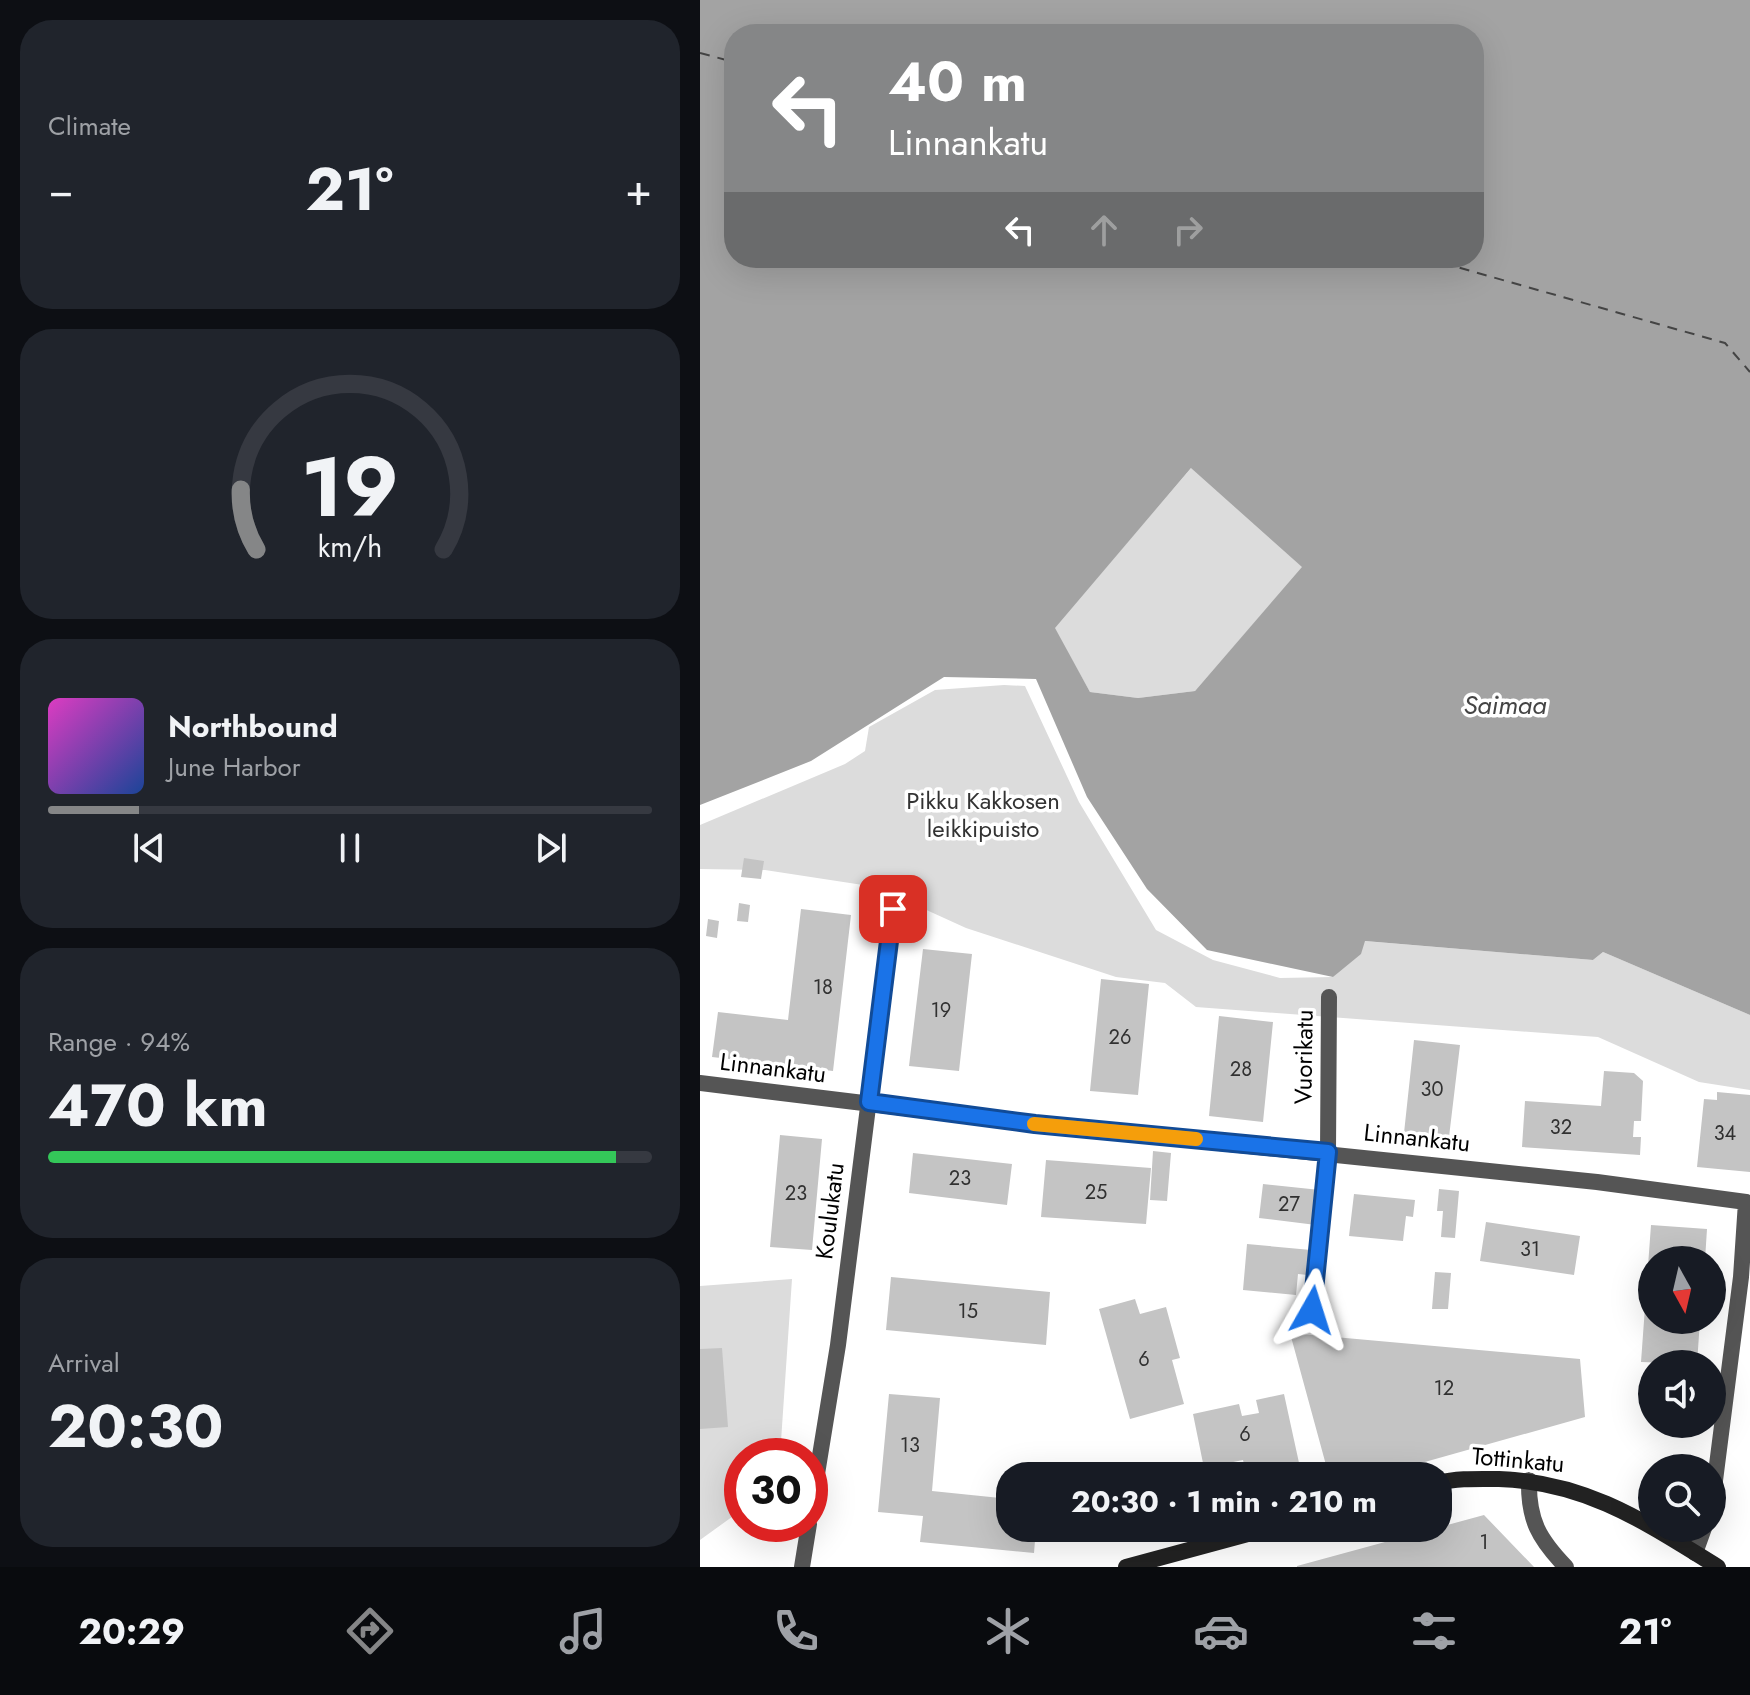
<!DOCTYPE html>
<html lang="en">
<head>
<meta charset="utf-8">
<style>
  body { margin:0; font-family:Jost,sans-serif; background:#20242c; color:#f1f3f6; height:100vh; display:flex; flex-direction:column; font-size:30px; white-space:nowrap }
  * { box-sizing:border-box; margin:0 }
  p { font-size:26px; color:#9ea1a6 }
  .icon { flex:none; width:44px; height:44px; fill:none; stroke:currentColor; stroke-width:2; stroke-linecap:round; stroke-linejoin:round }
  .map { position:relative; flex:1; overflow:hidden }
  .side { display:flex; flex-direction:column; gap:20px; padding:20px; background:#0d0f14; width:700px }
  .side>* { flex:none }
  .hud { position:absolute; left:24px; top:24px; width:760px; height:244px; border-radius:32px; box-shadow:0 8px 32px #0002; background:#858687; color:#fff; overflow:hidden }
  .needle { width:52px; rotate:172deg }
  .tools { position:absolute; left:938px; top:1246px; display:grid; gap:16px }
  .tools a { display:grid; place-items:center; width:88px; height:88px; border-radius:50%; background:#171b24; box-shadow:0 8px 32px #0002; font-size:40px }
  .speed { position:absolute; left:24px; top:1438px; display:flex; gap:16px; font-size:40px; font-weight:700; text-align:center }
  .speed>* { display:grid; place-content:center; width:104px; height:104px; border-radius:50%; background:#171b24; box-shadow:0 8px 32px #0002; line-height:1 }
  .speed .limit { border:12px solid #d22; background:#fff; color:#111 }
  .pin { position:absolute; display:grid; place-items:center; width:68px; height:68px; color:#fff; margin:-34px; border-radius:16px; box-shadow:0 4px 12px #0006 }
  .me { position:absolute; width:88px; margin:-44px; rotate:6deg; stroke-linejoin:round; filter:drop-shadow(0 0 6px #0008) }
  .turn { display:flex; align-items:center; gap:28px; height:168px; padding:0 32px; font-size:36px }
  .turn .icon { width:104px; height:104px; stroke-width:2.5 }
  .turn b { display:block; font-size:56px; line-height:68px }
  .lanes { display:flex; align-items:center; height:76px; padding:0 32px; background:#0003; justify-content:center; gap:40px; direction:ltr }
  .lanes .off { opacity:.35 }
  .big { font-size:60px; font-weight:700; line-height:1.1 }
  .side .widget { flex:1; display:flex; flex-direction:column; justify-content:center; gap:12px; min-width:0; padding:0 28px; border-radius:32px; background:#20242c }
  .side .dial { align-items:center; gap:0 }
  .dial svg { height:208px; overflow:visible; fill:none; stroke:#363941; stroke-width:7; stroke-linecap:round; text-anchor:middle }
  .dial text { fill:#f1f3f6; stroke:none }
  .song { display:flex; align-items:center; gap:24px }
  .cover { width:96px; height:96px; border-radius:12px; background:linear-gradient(135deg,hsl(310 70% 55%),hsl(220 70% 35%)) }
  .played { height:8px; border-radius:4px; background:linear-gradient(90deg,#858687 15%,#363941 15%) }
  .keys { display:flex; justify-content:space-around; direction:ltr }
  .heat { display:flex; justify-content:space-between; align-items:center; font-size:44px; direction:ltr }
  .charge { height:12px; border-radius:6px; background:linear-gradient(90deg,#34c759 94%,#363941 0) }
  .trip { position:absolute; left:296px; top:1462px; width:456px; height:80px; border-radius:32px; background:#171b24; box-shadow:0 8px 32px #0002; font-weight:700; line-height:80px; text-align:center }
  .tab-bar { display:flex; height:128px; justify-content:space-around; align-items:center; background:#090b0e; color:#9ea1a6 }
  .tab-bar .icon { width:56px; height:56px }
  .tab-bar .current { color:#858687 }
  .tab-bar b { font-size:36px; color:#f1f3f6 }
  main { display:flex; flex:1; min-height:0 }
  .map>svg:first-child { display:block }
</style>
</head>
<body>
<main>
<section class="side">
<div class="widget"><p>Climate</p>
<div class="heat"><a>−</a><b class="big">21°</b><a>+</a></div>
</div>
<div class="widget dial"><svg viewBox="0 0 100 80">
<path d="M14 69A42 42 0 1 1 86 69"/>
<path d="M14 69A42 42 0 0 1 8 46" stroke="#858687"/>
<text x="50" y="56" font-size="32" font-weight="700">19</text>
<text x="50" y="72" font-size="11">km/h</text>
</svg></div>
<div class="widget">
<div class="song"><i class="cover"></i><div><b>Northbound</b><p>June Harbor</p></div></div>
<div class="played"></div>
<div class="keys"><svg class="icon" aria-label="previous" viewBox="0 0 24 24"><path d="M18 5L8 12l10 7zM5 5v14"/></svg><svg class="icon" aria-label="pause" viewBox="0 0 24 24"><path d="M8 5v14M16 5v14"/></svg><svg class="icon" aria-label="next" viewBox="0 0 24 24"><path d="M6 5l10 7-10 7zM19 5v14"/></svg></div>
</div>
<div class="widget"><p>Range · 94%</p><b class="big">470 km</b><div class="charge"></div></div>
<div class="widget"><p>Arrival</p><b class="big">20:30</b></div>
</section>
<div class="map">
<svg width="1050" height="1567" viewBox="0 0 1050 1567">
  <rect width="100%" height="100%" fill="#fff"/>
  <path fill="#dcdcdc" d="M492 467 603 567 495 691 438 698 390 692 354 628Z
    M304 685 325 686 379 802 456 930 513 960 580 978 633 977 664 941 893 960 903 952 1050 1015V1090L999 1082 898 1037 496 1007 465 983 416 977 266 928 176 887 65 870 0 869V825L145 764 165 751 169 727 235 690Z
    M92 1279 80 1456H42V1514H36L0 1540V1286Z"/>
  <path fill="#a3a3a3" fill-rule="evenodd" d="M0 0H1050V1015L903 952 893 960 665 941 661 954 633 977 507 950 447 889 387 797 336 679 244 677 111 761 0 805ZM34 34H774V258H34ZM491 468 602 567 495 691 438 698 390 692 355 628Z"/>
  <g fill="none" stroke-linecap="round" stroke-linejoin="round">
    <path stroke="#444" stroke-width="2" stroke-dasharray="10 8" stroke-linecap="butt" d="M0 53 34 62
      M725 258 1025 343 1050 372"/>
  </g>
  <path fill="#c4c4c4" d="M44 858 64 861 61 879 41 877Z
    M39 903 50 905 48 922 37 921Z
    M101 909 151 915 133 1071 12 1057 18 1012 88 1020Z
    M8 919 19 921 17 938 6 936Z
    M223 949 272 954 259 1071 209 1066Z
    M401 979 449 984 438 1095 390 1091Z
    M519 1016 573 1022 563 1122 509 1116Z
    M714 1040 760 1045 749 1137 704 1133Z
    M904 1071 934 1073 943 1081 941 1121H934L933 1137H941L940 1155 822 1147 825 1101 901 1106Z
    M1017 1092 1050 1095V1172L997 1167 1004 1099 1017 1100Z
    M80 1135 122 1139 112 1250 70 1247Z
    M453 1151 471 1153 467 1201 450 1200Z
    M213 1153 312 1164 307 1205 209 1193Z
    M346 1160 451 1168 446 1224 341 1217Z
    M563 1184 620 1190 616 1225 559 1218Z
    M739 1189 759 1191 755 1238 741 1237 743 1211H737Z
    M654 1194 715 1200 713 1217 706 1216 703 1241 649 1236Z
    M786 1222 880 1236 874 1275 780 1261Z
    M951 1225 1007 1229 1005 1260H952V1320H1000L997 1364 941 1362Z
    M547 1244 611 1250 608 1275 598 1274 596 1295 543 1290Z
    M735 1272 751 1273 748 1309H732Z
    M191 1277 350 1292 346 1345 186 1330Z
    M435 1299 440 1314 466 1307 480 1358 472 1360 484 1404 430 1419 399 1309Z
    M590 1333 880 1359 885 1417 675 1476H629Z
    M22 1348 28 1427 0 1429V1349Z
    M189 1394 240 1398 232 1491 310 1499V1528H336L334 1553 220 1542 223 1516 178 1512Z
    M584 1394 601 1472 582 1476H547L543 1460 504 1468 493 1414 539 1404 542 1416 559 1413 556 1400Z
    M784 1515 834 1567H597V1566Z"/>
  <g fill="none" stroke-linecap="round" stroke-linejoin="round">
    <path stroke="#555" stroke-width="16" d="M0 1083 335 1124 897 1182 1046 1202 1041 1277 1012 1504
      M612 1310 628 1152 629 997
      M829 1480C828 1520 839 1539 866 1567
      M110 1517 138 1345 193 909
      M995 1553 1004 1528
      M102 1567 109 1524"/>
    <path stroke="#222" stroke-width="16" d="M738 1483C758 1478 778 1479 799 1479 887 1482 945 1522 1018 1567
      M426 1567 570 1528"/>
  </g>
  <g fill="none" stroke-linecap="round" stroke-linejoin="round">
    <defs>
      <path id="route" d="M193 909 169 1102 335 1124 628 1152 612 1310"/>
    </defs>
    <use href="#route" stroke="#114b97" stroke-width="20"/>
    <use href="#route" stroke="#1a73e8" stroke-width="14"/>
    <path stroke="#f59e0b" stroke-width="14" d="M334 1124 496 1139"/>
  </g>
  <g text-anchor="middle" stroke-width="7" stroke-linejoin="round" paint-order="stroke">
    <g font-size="20" fill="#313131">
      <text x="123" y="994">18</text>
      <text x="241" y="1017">19</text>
      <text x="420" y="1044">26</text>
      <text x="541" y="1076">28</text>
      <text x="732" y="1096">30</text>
      <text x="861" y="1134">32</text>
      <text x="1025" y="1140">34</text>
      <text x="260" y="1185">23</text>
      <text x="396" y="1199">25</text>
      <text x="96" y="1200">23</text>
      <text x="589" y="1211">27</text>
      <text x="830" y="1256">31</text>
      <text x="268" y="1318">15</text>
      <text x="444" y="1366">6</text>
      <text x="744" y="1395">12</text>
      <text x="545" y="1441">6</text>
      <text x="210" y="1452">13</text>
      <text x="784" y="1549">1</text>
    </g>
    <g font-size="24" fill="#333" stroke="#fff">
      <text x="283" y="809">Pikku Kakkosen<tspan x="283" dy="28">leikkipuisto</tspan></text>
    </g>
    <g font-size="24" fill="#000" stroke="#fff">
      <text transform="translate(604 1057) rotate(-89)" y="8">Vuorikatu</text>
      <text transform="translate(73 1068) rotate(7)" y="8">Linnankatu</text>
      <text transform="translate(717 1138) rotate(6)" y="8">Linnankatu</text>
      <text transform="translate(130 1211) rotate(-83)" y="8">Koulukatu</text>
      <text transform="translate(818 1460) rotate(5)" y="8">Tottinkatu</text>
    </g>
    <g font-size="26" font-style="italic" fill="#444" stroke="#fff">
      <text x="805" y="714">Saimaa</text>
    </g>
  </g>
</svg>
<div class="tools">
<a><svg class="needle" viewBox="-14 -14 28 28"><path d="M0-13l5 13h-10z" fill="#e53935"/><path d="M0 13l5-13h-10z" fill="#9ea1a6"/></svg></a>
<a><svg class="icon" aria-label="sound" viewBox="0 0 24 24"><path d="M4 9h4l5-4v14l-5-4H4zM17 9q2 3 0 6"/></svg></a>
<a><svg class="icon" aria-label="search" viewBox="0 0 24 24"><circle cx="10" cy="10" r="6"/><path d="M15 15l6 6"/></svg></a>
</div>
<div class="speed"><div class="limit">30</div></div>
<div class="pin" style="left:193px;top:909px;background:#d93025"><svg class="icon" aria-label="arrive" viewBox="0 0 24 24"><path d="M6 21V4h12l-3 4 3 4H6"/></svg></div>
<svg class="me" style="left:612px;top:1310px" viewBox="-20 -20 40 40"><path d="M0-17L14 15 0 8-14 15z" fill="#1a73e8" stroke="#fff" stroke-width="4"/></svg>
<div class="trip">20:30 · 1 min · 210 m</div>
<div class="hud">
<div class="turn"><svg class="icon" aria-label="left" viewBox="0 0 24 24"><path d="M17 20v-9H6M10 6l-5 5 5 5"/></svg><div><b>40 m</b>Linnankatu</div></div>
<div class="lanes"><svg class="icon" aria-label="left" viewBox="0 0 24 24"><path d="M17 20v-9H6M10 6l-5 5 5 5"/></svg><svg class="icon off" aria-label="ahead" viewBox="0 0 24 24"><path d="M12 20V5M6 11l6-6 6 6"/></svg><svg class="icon off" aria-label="right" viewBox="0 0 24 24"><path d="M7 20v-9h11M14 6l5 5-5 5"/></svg></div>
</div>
</div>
</main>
<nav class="tab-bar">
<b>20:29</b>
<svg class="icon current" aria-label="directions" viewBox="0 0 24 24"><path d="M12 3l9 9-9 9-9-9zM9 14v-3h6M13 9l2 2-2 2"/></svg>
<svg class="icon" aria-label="music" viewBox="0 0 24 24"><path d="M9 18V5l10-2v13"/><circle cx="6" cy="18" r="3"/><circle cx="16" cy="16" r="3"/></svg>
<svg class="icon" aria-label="phone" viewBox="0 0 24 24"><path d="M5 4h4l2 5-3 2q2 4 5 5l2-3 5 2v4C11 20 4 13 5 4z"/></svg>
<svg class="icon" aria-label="climate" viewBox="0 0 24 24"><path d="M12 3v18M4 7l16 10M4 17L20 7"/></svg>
<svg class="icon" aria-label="car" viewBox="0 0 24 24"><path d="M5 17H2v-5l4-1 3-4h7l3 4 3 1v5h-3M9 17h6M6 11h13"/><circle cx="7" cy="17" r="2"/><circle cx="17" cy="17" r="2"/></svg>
<svg class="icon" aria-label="filters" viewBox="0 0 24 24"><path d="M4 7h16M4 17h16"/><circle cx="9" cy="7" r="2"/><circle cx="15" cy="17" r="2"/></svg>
<b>21°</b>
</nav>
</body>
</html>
